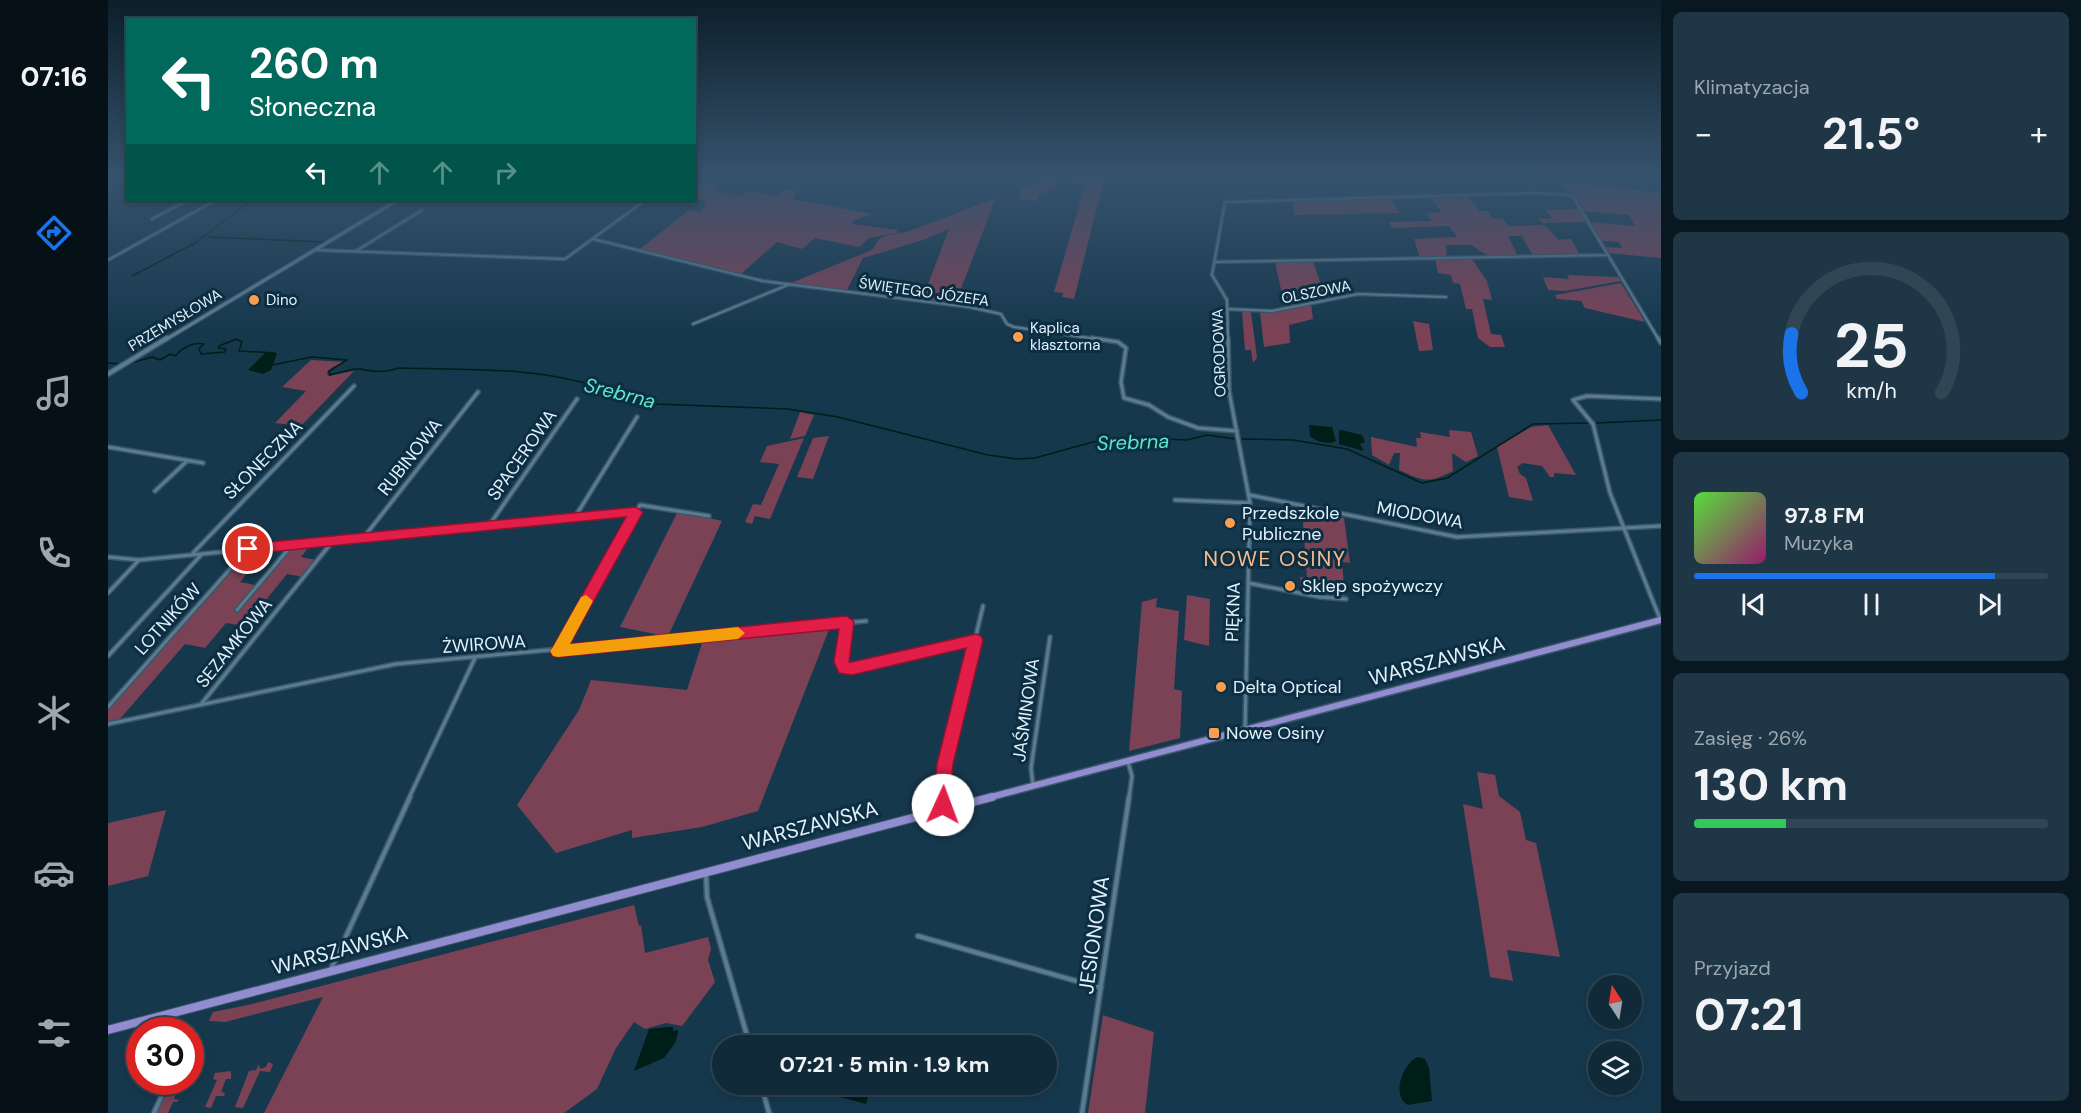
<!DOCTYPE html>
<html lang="pl">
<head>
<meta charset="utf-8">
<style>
  body { margin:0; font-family:"DM Sans",sans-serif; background:#1e3645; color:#f1f3f6; height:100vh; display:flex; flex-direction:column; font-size:22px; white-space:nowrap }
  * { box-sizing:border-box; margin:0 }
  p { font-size:20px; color:#9ca7af }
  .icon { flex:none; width:33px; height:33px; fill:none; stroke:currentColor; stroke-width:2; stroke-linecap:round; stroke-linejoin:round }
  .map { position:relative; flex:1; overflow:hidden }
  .panel { display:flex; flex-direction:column; gap:12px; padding:12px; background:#091720; width:420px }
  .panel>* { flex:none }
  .banner { position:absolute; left:18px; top:18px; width:570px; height:183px; border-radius:0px; box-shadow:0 3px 9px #0003,0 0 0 2px #304654; background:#00695c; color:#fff; overflow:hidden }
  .needle { width:39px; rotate:348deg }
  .buttons { position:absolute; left:1480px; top:975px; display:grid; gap:12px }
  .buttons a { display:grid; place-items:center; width:54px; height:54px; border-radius:50%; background:#102a3a; box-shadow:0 3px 9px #0003,0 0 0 2px #304654; font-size:30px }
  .speed { position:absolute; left:18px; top:1017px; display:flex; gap:12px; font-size:30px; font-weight:700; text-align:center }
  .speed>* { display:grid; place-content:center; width:78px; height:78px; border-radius:50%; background:#102a3a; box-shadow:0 3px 9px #0003,0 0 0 2px #304654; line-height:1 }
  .speed .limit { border:9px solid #d22; background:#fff; color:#111 }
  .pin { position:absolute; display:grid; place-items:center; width:51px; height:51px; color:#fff; margin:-26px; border:3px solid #fff; border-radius:50%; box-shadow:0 2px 6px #0007 }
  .me { position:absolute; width:66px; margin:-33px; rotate:2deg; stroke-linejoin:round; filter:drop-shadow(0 0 4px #0008) }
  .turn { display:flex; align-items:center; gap:21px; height:126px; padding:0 24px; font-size:27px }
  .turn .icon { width:78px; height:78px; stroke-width:2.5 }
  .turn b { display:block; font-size:42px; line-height:51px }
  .lanes { display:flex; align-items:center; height:57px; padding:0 24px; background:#0003; justify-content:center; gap:30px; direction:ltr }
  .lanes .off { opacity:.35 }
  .big { font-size:45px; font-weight:700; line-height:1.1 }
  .panel .tile { flex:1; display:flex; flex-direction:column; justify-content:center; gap:9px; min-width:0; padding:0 21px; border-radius:9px; background:#1e3645 }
  .panel .dial { align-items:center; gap:0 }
  .dial svg { height:156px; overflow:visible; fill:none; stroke:#304654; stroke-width:7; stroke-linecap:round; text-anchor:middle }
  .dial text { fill:#f1f3f6; stroke:none }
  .song { display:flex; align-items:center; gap:18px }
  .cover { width:72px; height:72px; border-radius:9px; background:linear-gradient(135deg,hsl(110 70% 55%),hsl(320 70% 35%)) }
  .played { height:6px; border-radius:3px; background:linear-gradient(90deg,#1a73e8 85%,#304654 85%) }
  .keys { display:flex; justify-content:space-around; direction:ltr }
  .heat { display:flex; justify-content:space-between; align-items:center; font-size:33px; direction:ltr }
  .charge { height:9px; border-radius:4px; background:linear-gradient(90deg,#34c759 26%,#304654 0) }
  .trip { position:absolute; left:604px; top:1035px; width:345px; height:60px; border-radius:30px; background:#102a3a; box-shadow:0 3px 9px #0003,0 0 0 2px #304654; font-weight:700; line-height:60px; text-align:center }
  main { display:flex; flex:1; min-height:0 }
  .menu { display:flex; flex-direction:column; width:108px; justify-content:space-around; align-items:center; background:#061117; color:#9ca7af }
  .menu .icon { width:42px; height:42px }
  .menu .selected { color:#1a73e8 }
  .menu b { font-size:27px; color:#f1f3f6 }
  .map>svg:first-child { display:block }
</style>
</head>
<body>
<main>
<nav class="menu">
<b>07:16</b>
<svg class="icon selected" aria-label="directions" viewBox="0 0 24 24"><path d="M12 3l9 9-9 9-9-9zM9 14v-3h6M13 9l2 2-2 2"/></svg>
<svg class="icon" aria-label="music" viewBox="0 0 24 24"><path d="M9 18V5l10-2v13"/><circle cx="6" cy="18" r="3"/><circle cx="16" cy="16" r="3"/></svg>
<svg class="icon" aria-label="phone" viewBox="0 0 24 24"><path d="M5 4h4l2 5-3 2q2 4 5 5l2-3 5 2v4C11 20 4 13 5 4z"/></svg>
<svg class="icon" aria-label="climate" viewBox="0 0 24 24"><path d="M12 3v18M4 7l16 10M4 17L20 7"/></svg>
<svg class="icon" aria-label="car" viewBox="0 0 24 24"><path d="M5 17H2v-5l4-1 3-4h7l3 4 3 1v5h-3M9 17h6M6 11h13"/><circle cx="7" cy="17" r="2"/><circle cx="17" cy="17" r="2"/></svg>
<svg class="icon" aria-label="filters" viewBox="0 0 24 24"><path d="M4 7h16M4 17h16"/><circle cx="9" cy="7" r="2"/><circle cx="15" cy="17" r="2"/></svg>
</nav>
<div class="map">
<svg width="1553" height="1113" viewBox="0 0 1553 1113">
  <rect width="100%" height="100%" fill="#16384d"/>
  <path fill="#7b4256" d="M948 175H952L947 188 932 195 929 201 911 199 914 188Z
    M965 176 996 179 966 299 954 297 955 293 946 292 978 182 963 184Z
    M1453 181 1553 193V258L1500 253 1496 247 1514 248 1511 242 1493 241 1481 222 1527 226 1521 215 1474 211Z
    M594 182 611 185 606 191 633 197 643 190 668 197 677 189 689 191 685 199 764 214 745 221 744 224 789 230V233L761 238 751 247 707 238 694 249 669 242 633 274 532 249 581 210 591 212 598 205 595 200 587 198V188Z
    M1359 196 1372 211H1379L1386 219 1394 218 1401 226 1437 225 1451 240 1463 239 1472 255 1425 256 1414 236H1400L1410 256 1382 257 1363 245H1338L1339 258H1312L1306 239 1349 237 1341 226 1284 228 1281 222 1324 221 1318 213 1334 212 1321 197Z
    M888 198 847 304 814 300 841 229 815 240 755 258 739 290 683 283 764 250 771 239 777 236 799 232Z
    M1281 198 1293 213 1186 215 1185 200Z
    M1470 209 1478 222 1435 223 1429 218 1444 219 1438 210Z
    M1327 259H1364L1379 281 1384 300 1375 299 1383 334 1393 335 1397 347H1382L1370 338 1364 309H1358L1352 284 1345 283 1343 275 1330 273Z
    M1205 261 1215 291 1192 296 1194 303 1177 308 1167 262Z
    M1459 275 1510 277 1513 281 1457 291 1440 290 1435 277 1461 279Z
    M1513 283 1537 322 1477 308 1473 301 1449 299 1447 295Z
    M1203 304 1205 319 1181 325 1182 343 1156 347 1152 313Z
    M1134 311 1143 312 1149 358 1145 363 1143 350H1137Z
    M1305 321 1321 324 1325 350 1311 351Z
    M203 360 238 362 225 367 219 372 220 376 246 371 193 426 167 423 198 391 174 387Z
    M692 412 706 415 697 436 682 439Z
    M1440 425 1468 475 1446 473V477H1442L1434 466 1415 463 1409 467 1412 474 1418 478 1425 501 1401 497 1389 447 1423 427Z
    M1341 430 1363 432 1370 456 1358 462 1344 453 1345 471C1320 484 1315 481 1291 470L1292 453H1286L1281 465 1264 455 1263 437 1309 447 1308 438H1313L1312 432 1342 437Z
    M721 436 705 479 689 477 705 438Z
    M696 438 662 519 647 516 644 524 637 522 645 504 653 505 671 464 652 462 659 446Z
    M1194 509 1236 518 1242 563 1234 562 1237 597 1193 593 1192 577 1199 578Z
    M570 511 614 521 560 636 548 639 547 634 512 627Z
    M203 544 193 557 208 560 195 577 179 574 137 626 118 623 97 648 77 644 11 720 0 722V709L127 566 143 569 132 582 147 585 126 610 130 611 184 548Z
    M1079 595 1102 599 1101 646 1076 640Z
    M1049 598 1048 607 1071 611 1066 689 1074 691 1072 738 1021 751 1034 602Z
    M722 627 650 811 594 827 524 838V830L448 853 409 805 471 710 483 680 579 690 595 640Z
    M1369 772 1387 775 1391 796 1412 812 1418 840 1428 843 1452 957 1399 950 1405 981 1382 977 1355 804 1375 809Z
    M58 810 40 876 0 886V823Z
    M526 905 531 926 533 925 537 953 600 937 603 949 600 960 607 982 574 1026 558 1023 537 1029 526 1022 508 1048 489 1089 456 1113H156L215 997 117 1022 101 1021 105 1012 140 1005Z
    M995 1015 1046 1032 1037 1113H980Z
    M160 1062 165 1064 162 1072 152 1071 135 1108 127 1107 141 1071 148 1070 151 1064 152 1069 158 1067Z
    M123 1071V1079H118L113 1092 117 1093 116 1096H108L103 1108 97 1107 109 1080 105 1079 107 1073Z
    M69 1082 77 1083 72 1085 66 1099 71 1100 69 1102H65L60 1113H49L60 1090Z"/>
  <path fill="#001e18" d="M157 353H169L163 370 155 374 140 370Z
    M1201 425 1224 427 1228 441C1221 445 1208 442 1202 436Z
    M1233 430 1254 435 1257 442 1252 444 1256 451 1231 444V431Z
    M561 1027H565V1031L570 1030V1033L567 1043 556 1058 526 1071 541 1029Z
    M1310 1057 1317 1059 1321 1068 1324 1101 1300 1105C1282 1095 1296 1062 1310 1057Z
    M717 1085H762L763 1087 758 1104 728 1096Z"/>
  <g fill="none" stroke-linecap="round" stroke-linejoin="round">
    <path stroke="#001e18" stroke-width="1.5" d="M101 237 217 242
      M24 276 87 243 144 200
      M0 363 11 364
      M16 365 44 357 52 360 62 354 67 356C75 347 84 342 96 344L91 349 93 354 117 352 118 349 110 348 111 346 128 339 134 342 131 351 167 353
      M164 365 204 357 239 360 221 371 222 375C230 373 244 368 252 369 266 372 277 373 291 368 360 370 433 366 499 390L501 394 545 404 680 409 730 417 880 455 909 459 927 458 985 442 1035 438 1079 440 1099 435 1128 439
      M1488 423 1553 420
      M1134 439 1185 440 1239 449 1314 483 1339 478 1425 424 1482 423"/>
    <defs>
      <path id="minor-far2" d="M44 219 80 200
        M485 239 655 281 861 307 893 314 899 324 906 327 995 340
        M206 250 457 259 532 204V200
        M248 251 314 210
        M0 260 108 200
        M1106 262 1499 255
        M1119 309 1164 311 1250 294 1338 297
        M585 324 682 284
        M1120 340 1119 300 1104 275 1117 202 1426 193 1464 195 1551 340"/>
      <path id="minor-far1" d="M984 338 1010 342 1018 348 1013 382 1016 398 1041 405 1060 417 1090 428 1129 431
        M1120 338 1121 391 1142 503 1137 729
        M1550 338 1553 343
        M0 447 95 463
        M47 491 79 461
        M1142 495 1349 537 1553 526
        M1067 500 1142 503
        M467 517 529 417
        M382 524 469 399
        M256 537 370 392
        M85 553 246 386
        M0 557 31 560 528 512
        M1140 583 1212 597 1238 599
        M0 593 31 560
        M129 610 184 545
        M1552 619 1502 493 1485 424 1465 400 1479 396 1553 399
        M739 622 733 660 734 665 740 669 785 661 868 640
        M450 651 532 505 601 516
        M0 656 94 554
        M94 703 224 542
        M0 707 139 550
        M0 724 288 664 758 621
        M1020 762 1024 776 1021 798
        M925 785 923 768 942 637
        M301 798 367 658
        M836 798 842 744 875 606"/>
      <path id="minor" d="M835 797 837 808
        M598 874 599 897 642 1046
        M810 936 993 988
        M223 969 302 797
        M653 1084 661 1113
        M46 1113 60 1082
        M974 1113 1021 797"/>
      <path id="tertiary-far1" d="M57 340 290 200"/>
      <path id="tertiary" d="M0 374 59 338"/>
      <path id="primary-far1" d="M879 798 1553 620"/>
      <path id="primary" d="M0 1030 884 797"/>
    </defs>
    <use href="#minor-far2" stroke="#3b5667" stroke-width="4.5"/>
    <use href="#minor-far1" stroke="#3b5667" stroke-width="6"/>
    <use href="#minor" stroke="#3b5667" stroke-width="7"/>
    <use href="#tertiary-far1" stroke="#3b5667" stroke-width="5"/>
    <use href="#tertiary" stroke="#3b5667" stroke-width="7"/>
    <use href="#primary-far1" stroke="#3b5667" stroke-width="9"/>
    <use href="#primary" stroke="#3b5667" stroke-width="10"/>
    <use href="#minor-far2" stroke="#597c93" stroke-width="2"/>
    <use href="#minor-far1" stroke="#597c93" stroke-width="3"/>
    <use href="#minor" stroke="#597c93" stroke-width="4"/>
    <use href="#tertiary-far1" stroke="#597c93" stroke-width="3"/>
    <use href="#tertiary" stroke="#597c93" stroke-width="4"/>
    <use href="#primary-far1" stroke="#928cd1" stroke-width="6"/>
    <use href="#primary" stroke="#928cd1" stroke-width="8"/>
  </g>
  <linearGradient id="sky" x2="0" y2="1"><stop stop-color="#0c1f2a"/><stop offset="0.53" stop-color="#36536d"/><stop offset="1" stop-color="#36536d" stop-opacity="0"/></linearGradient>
  <rect width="1553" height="331" fill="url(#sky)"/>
  <path fill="#e11d48" stroke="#92132f" stroke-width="1.5" d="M528 507 535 512 462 644 739 616 746 622 741 662H744L868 634 873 636 875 640 845 764 841 810 835 813 829 810 826 805 829 764 858 648 744 675 731 673 726 662 731 629 450 657 445 656 442 651 445 647 518 517 140 554 133 549 140 544Z"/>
  <path fill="#f59e0b" d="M478 595 485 601 462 644 630 627 637 633 630 639 450 657 445 656 442 651 445 647 473 597Z"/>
  <g fill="#fb9e50" stroke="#0b2e42" stroke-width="2">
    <circle cx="146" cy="300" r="6"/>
    <circle cx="910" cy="337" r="6"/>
    <circle cx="1122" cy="523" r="6"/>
    <circle cx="1182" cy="586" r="6"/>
    <circle cx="1113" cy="687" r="6"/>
    <rect x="1100" y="727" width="12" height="12" rx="3"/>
  </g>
  <g text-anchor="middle" stroke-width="6" stroke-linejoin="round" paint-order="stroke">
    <g font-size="15" fill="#e2f1fc" stroke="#0b2e42">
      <text transform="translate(816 292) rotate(8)" y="5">ŚWIĘTEGO JÓZEFA</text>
      <text transform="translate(1208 292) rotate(-11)" y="5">OLSZOWA</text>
      <text transform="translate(67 320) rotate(-31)" y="5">PRZEMYSŁOWA</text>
      <text transform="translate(1111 353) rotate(-92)" y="5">OGRODOWA</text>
    </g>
    <g font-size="15" fill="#e2f1fc" stroke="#0b2e42" text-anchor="start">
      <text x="158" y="305">Dino</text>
      <text x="922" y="333">Kaplica<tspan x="922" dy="17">klasztorna</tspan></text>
    </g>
    <g font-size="18" fill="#e2f1fc" stroke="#0b2e42">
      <text transform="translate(414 455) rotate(-55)" y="6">SPACEROWA</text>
      <text transform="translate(302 457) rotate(-52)" y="6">RUBINOWA</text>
      <text transform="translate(155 460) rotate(-45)" y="6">SŁONECZNA</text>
      <text transform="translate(1312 515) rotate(10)" y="6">MIODOWA</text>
      <text transform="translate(1125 612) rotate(-88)" y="6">PIĘKNA</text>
      <text transform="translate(60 619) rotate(-48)" y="6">LOTNIKÓW</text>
      <text transform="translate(126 643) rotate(-51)" y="6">SEZAMKOWA</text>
      <text transform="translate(376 644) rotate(-4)" y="6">ŻWIROWA</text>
      <text transform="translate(918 710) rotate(-82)" y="6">JAŚMINOWA</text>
    </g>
    <g font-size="18" fill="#e2f1fc" stroke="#0b2e42" text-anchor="start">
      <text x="1134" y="519">Przedszkole<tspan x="1134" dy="21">Publiczne</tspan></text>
      <text x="1194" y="592">Sklep spożywczy</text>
      <text x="1125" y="693">Delta Optical</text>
      <text x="1118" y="739">Nowe Osiny</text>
    </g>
    <g font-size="20" font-style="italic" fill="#5ee6cc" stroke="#0b2e42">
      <text transform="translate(512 393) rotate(14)" y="7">Srebrna</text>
      <text transform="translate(1025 442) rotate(-2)" y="7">Srebrna</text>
    </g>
    <g font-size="21" letter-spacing="1.5" fill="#fdbb89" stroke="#0b2e42">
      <text x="1167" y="566">NOWE OSINY</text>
    </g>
    <g font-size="21" fill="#e2f1fc" stroke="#0b2e42">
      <text transform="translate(1329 661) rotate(-15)" y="7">WARSZAWSKA</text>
      <text transform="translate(702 826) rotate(-15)" y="7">WARSZAWSKA</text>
      <text transform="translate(986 935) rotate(-82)" y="7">JESIONOWA</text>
      <text transform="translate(232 950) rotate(-15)" y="7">WARSZAWSKA</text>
    </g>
  </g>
</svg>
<div class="buttons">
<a><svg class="needle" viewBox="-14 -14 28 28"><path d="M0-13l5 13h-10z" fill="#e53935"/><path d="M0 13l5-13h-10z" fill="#9ca7af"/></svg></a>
<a><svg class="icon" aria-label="layers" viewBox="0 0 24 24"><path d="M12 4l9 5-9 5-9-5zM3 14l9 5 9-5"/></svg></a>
</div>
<div class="speed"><div class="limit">30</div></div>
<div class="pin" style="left:140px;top:549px;background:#d93025"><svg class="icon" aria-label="arrive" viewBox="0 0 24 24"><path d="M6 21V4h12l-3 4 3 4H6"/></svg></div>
<svg class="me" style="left:835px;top:805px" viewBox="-20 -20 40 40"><circle r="19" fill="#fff"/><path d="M0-13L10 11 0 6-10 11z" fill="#e11d48"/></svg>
<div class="trip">07:21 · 5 min · 1.9 km</div>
<div class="banner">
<div class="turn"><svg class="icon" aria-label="left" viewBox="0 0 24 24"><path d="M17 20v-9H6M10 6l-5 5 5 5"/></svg><div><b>260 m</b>Słoneczna</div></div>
<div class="lanes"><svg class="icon" aria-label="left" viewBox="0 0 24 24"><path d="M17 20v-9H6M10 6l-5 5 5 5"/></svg><svg class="icon off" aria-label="ahead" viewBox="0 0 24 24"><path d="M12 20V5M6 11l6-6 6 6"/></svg><svg class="icon off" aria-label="ahead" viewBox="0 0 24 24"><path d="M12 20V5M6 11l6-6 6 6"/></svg><svg class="icon off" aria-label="right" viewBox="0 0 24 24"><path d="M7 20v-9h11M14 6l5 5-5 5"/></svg></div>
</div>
</div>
<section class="panel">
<div class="tile"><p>Klimatyzacja</p>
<div class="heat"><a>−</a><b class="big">21.5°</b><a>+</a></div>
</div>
<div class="tile dial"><svg viewBox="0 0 100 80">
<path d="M14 69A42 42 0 1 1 86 69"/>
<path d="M14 69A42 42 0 0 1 9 39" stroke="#1a73e8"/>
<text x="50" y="56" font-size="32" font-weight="700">25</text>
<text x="50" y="72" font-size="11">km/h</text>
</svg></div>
<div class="tile">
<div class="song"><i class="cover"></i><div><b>97.8 FM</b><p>Muzyka</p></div></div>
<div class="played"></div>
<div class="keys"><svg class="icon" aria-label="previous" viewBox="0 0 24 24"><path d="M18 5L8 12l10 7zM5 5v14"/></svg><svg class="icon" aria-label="pause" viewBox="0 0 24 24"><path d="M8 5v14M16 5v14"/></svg><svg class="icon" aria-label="next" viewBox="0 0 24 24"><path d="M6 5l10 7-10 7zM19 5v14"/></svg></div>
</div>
<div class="tile"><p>Zasięg · 26%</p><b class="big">130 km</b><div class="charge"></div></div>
<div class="tile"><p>Przyjazd</p><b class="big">07:21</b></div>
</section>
</main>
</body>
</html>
